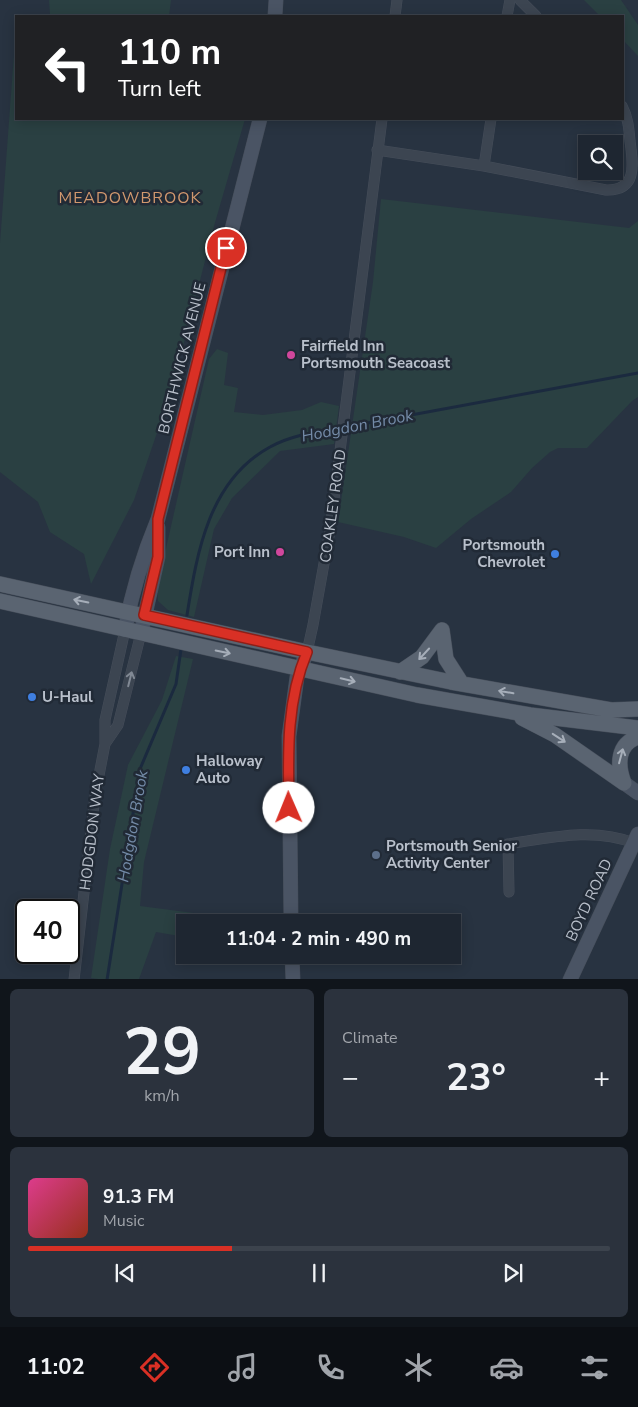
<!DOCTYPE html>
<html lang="en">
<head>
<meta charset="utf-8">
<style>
  body { margin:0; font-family:"Nunito Sans",sans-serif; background:#2b323d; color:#f1f3f6; height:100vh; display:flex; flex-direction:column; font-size:19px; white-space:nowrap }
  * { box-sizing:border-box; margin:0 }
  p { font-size:16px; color:#a1a5ab }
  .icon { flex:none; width:28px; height:28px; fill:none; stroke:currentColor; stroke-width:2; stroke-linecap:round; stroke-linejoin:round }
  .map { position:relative; height:979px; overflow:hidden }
  .sheet { display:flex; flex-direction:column; gap:10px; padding:10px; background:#10151b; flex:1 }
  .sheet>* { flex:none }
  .hud { position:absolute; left:15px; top:15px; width:609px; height:105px; border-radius:0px; box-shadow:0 2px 12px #0003,0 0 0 1px #3c434d; background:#202124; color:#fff; overflow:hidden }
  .tools { position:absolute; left:578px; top:135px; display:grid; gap:10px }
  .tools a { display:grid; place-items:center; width:45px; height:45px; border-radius:0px; background:#1e2631; box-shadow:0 2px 12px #0003,0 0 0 1px #3c434d; font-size:25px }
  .speed { position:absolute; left:15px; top:899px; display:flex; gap:10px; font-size:25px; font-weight:700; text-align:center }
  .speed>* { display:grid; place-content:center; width:65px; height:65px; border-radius:50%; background:#1e2631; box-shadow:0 2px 12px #0003,0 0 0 1px #3c434d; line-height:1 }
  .speed .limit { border:2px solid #111; border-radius:8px; background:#fff; color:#111 }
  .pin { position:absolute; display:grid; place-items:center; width:42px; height:42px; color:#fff; margin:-21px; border:2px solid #fff; border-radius:50%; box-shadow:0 1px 5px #0007 }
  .me { position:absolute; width:55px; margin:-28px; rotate:359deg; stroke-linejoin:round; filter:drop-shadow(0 0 4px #0008) }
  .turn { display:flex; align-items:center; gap:18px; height:105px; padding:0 20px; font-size:22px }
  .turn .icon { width:65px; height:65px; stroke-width:2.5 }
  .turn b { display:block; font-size:35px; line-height:42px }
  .big { font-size:38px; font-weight:700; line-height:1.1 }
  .sheet .tile { flex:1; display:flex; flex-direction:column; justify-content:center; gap:8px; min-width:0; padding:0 18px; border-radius:8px; background:#2b323d }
  .sheet .dial { align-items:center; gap:0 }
  .dial b { font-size:65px; line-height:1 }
  .song { display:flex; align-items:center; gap:15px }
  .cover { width:60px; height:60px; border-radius:8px; background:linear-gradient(135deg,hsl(330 70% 55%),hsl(10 70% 35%)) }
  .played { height:5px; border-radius:2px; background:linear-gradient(90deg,#d93025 35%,#3c434d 35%) }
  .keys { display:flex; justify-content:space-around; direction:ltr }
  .heat { display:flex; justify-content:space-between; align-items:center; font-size:28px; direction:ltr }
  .sheet .tiles { flex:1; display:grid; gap:10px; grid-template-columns:1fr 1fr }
  .tile:last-child { grid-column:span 2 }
  .trip { position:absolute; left:176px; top:914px; width:285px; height:50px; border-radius:0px; background:#1e2631; box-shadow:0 2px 12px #0003,0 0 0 1px #3c434d; font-weight:700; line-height:50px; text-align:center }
  .tabs { display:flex; height:80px; justify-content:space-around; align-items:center; background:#0c0f14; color:#a1a5ab }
  .tabs .icon { width:35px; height:35px }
  .tabs .active { color:#d93025 }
  .tabs b { font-size:22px; color:#f1f3f6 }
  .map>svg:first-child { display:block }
</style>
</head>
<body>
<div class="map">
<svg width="638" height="980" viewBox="0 0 638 980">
  <rect width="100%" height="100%" fill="#283341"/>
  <path fill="#2a4042" d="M49 0H171L169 16H45L50 14Z
    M584 0H621L638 25V56L623 40 622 16H600Z
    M16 48V119H245L214 226 172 389 134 500 91 584 84 554 50 532 38 502 0 472V243L14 54Z
    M381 199 629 228 638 221V397L632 401 587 448H558L550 452 532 468 511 492 471 519 436 548 404 537 338 522 373 282Z
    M217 349 228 353 224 385 238 388 234 412 263 415 302 410 321 402 339 406 334 444 280 451 232 498 214 529 194 617 168 610 158 601 157 588 209 359Z
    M176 656 193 659 144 862 140 906 232 918 230 922H185V937L156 932 139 979 105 980 91 978 110 849 128 765 162 700Z"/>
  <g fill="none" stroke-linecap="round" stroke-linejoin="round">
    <path stroke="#1b2a3f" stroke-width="3" d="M346 427 638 373
      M187 615C197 552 209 480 270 447 291 435 316 432 340 428
      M107 980 140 769 176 684 181 649"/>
    <defs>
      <path id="street" d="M520 0 536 16
        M395 16 397 0
        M507 16 510 0
        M377 150 484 166 606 190C638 191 633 164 630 141 629 129 628 117 622 106
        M484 166 491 119
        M307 652 313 625 330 530 382 119
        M105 744 118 725 141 633
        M509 892 508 844C549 838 593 827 634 843
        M74 980 95 796 105 744V720L125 630"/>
      <path id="secondary" d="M275 16 276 0
        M125 630C132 591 143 555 158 519L260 119
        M141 633 158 557V527
        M624 783 638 793
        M291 922 289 736 297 677 307 652
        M292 955 293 980
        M570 980 638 834"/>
      <path id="primary" d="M0 584 307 652 451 682 611 710 638 709
        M0 601 417 695 530 715 638 728
        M442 630 446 659 462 684
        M400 672 422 657 442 630
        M522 718 555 735 624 783
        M624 783C617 765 617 744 638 737"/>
    </defs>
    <use href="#street" stroke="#464e5a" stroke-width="11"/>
    <use href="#secondary" stroke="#464e5a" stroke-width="15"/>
    <use href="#primary" stroke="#464e5a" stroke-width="16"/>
    <use href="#street" stroke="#3c4551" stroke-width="10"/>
    <use href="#secondary" stroke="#4a5464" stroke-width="14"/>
    <use href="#primary" stroke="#5a6471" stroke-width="15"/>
  </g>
  <defs><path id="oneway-shaft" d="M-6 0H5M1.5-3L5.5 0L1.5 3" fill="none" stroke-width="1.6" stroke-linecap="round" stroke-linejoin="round" transform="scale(1.25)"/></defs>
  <g stroke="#a6aeb9">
    <use href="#oneway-shaft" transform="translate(81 601) rotate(-168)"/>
    <use href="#oneway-shaft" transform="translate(223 652) rotate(12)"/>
    <use href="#oneway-shaft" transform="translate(424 654) rotate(133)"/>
    <use href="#oneway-shaft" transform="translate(348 680) rotate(13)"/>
    <use href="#oneway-shaft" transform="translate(506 692) rotate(-170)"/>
    <use href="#oneway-shaft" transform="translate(559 738) rotate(33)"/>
    <use href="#oneway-shaft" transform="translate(621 756) rotate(-75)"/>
  </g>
  <use stroke="#818994" href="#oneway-shaft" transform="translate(130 679) rotate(-76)"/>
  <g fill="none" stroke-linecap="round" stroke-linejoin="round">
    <defs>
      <path id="route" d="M226 248 158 519V557L144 615 307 652C286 702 288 754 289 808"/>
    </defs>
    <use href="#route" stroke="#8d1f18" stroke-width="12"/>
    <use href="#route" stroke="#d93025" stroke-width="9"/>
  </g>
  <g fill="#d1479c" stroke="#212a36" stroke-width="2">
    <circle cx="291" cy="355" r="5"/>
    <circle cx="280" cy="552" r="5"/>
  </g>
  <g fill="#3f7fe0" stroke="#212a36" stroke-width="2">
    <circle cx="555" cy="554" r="5"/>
    <circle cx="32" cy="697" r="5"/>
    <circle cx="186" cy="770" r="5"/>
  </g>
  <circle fill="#5c6f8a" stroke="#212a36" stroke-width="2" cx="376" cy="855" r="5"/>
  <g text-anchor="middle" stroke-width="5" stroke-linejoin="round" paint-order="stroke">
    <g font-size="15" font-weight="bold" fill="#b9c0cb" stroke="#212a36" text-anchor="start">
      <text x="301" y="351">Fairfield Inn<tspan x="301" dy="17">Portsmouth Seacoast</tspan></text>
      <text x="545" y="550" text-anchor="end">Portsmouth<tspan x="545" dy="17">Chevrolet</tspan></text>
      <text x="270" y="557" text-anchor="end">Port Inn</text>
      <text x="42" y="702">U-Haul</text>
      <text x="196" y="766">Halloway<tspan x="196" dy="17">Auto</tspan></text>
      <text x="386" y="851">Portsmouth Senior<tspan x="386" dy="17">Activity Center</tspan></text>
    </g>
    <g font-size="15" fill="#b9c0cb" stroke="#212a36">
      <text transform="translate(182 358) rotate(-76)" y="5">BORTHWICK AVENUE</text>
      <text transform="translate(333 506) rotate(-82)" y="5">COAKLEY ROAD</text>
      <text transform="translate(92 832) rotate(-83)" y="5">HODGDON WAY</text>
      <text transform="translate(589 900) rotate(-65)" y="5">BOYD ROAD</text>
    </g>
    <g font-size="16" letter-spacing="1" fill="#d1986e" stroke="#212a36">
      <text x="130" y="203">MEADOWBROOK</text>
    </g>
    <g font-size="16" font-style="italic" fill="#748ba8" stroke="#212a36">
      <text transform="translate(357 425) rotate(-11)" y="6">Hodgdon Brook</text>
      <text transform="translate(132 826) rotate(-80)" y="6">Hodgdon Brook</text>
    </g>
  </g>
</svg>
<div class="tools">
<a><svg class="icon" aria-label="search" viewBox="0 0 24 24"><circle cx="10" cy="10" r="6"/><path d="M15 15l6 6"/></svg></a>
</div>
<div class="speed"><div class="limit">40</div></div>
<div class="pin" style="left:226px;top:248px;background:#d93025"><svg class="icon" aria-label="arrive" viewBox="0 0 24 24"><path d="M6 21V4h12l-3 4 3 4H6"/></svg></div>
<svg class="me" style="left:289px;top:808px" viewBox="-20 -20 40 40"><circle r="19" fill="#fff"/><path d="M0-13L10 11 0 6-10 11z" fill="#d93025"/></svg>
<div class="trip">11:04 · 2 min · 490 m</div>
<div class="hud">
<div class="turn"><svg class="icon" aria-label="left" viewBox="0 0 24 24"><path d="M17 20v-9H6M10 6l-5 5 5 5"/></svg><div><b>110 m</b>Turn left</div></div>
</div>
</div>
<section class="sheet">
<div class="tiles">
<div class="tile dial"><b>29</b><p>km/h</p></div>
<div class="tile"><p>Climate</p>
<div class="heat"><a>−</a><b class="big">23°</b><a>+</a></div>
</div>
<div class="tile">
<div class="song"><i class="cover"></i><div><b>91.3 FM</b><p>Music</p></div></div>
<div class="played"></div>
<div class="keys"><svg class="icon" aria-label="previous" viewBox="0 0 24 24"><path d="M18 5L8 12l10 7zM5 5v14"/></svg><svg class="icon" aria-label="pause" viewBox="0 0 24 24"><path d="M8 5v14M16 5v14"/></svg><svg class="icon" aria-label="next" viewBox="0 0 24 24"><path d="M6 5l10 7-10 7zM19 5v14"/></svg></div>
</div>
</div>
</section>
<nav class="tabs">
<b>11:02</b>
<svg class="icon active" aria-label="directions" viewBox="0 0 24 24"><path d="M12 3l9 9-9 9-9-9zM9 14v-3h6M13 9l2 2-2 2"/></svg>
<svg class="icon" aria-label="music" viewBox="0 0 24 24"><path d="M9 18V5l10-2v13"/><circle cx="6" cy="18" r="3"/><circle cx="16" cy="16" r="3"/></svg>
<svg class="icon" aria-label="phone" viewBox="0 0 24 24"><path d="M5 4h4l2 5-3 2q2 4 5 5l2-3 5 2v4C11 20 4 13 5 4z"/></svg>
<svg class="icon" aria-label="climate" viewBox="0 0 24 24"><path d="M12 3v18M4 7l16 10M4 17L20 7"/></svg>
<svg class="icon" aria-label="car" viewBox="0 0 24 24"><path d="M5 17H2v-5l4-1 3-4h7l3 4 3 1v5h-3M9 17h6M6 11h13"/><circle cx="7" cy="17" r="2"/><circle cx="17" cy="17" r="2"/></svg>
<svg class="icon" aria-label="filters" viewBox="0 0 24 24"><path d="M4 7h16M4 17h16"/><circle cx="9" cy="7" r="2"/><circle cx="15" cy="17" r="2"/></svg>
</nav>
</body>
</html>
